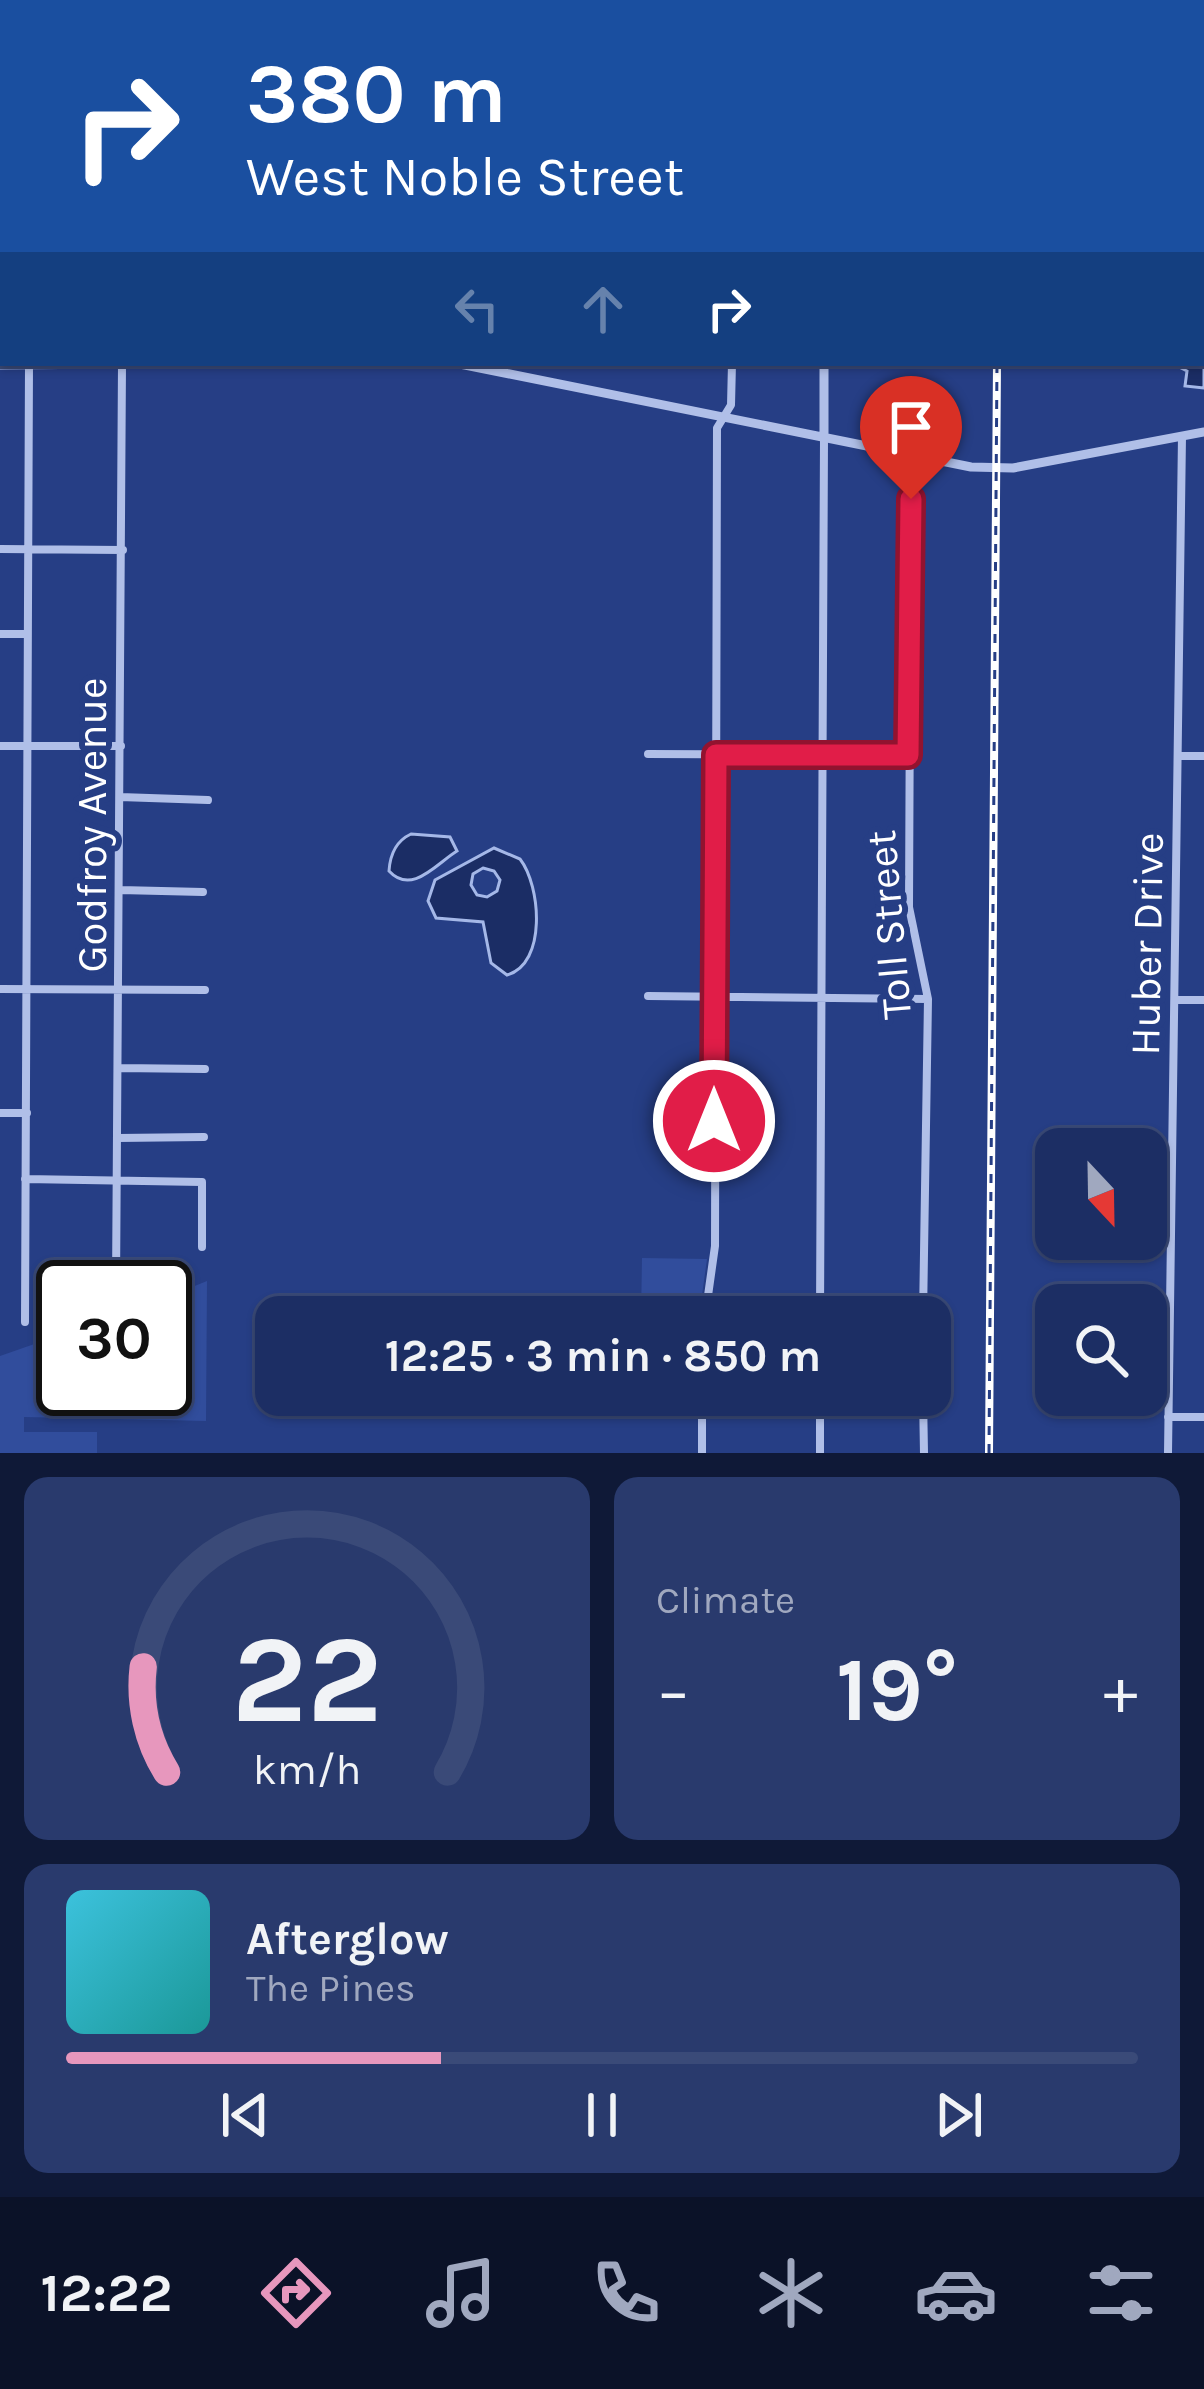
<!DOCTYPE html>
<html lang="en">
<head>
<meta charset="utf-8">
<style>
  body { margin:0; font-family:Karla,sans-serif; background:#293a6d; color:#f1f3f6; height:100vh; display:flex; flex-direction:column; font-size:45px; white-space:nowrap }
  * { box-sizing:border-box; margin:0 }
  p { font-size:39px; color:#a0a8bf }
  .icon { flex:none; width:66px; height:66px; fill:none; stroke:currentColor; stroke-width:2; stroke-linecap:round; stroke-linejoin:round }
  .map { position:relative; height:1453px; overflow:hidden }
  .details { display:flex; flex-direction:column; gap:24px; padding:24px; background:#0f1937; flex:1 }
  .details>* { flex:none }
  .banner { position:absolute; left:0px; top:0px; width:1206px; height:366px; box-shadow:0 3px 9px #0004,0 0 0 3px #3a4a78; background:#1a4fa0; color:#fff; overflow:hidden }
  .needle { width:78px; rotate:158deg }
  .tools { position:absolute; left:1035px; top:1128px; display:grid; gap:24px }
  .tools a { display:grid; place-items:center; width:132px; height:132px; border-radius:24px; background:#1c2e64; box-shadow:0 3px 9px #0004,0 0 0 3px #3a4a78; font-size:60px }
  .speed { position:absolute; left:36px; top:1260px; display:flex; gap:24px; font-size:60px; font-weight:700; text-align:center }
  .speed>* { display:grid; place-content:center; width:156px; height:156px; border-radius:50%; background:#1c2e64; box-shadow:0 3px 9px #0004,0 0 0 3px #3a4a78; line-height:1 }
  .speed .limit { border:6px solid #111; border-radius:18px; background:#fff; color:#111 }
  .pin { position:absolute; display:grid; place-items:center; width:102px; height:102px; color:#fff; margin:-123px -51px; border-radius:50% 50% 50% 0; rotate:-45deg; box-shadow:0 0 12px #0007 }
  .pin .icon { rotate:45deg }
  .me { position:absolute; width:132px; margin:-66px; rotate:0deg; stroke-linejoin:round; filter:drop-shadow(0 0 9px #0008) }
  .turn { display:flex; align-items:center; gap:42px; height:252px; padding:0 48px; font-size:54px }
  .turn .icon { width:156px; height:156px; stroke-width:2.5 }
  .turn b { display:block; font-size:84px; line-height:102px }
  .lanes { display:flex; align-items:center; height:114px; padding:0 48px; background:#0003; justify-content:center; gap:60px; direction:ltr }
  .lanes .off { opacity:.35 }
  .big { font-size:90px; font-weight:700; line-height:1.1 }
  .details .tile { flex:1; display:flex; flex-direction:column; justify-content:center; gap:18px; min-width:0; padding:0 42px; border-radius:24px; background:#293a6d }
  .details .dial { align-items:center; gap:0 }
  .dial svg { height:312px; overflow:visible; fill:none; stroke:#3a4a78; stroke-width:7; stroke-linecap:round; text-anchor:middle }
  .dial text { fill:#f1f3f6; stroke:none }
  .song { display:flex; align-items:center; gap:36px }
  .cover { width:144px; height:144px; border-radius:18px; background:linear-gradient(135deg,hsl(190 70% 55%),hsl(180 70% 35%)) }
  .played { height:12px; border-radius:6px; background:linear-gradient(90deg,#e797bd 35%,#3a4a78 35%) }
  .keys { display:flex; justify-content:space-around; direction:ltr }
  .heat { display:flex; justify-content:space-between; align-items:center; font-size:66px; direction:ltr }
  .details .tiles { flex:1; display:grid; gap:24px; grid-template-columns:1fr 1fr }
  .tile:last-child { grid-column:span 2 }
  .trip { position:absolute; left:255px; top:1296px; width:696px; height:120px; border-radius:24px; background:#1c2e64; box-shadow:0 3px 9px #0004,0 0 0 3px #3a4a78; font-weight:700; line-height:120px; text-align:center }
  .menu { display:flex; height:192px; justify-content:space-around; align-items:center; background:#0b1228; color:#a0a8bf }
  .menu .icon { width:84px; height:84px }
  .menu .current { color:#e797bd }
  .menu b { font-size:54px; color:#f1f3f6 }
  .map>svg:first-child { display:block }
</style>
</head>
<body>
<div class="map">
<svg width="1204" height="1453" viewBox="0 0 1204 1453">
  <rect width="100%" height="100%" fill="#263e85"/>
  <path fill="#314d9c" d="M642 1258 707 1259 699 1317H641Z
    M207 1281 206 1421 24 1417V1432H97V1453H0V1356L63 1334V1389H165V1298Z"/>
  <path fill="#1b2d65" stroke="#a5b8e8" stroke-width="3" fill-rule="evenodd" d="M1204 314V388L1185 386 1187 371 1171 363H1203Z
    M411 834 450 837 457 851C437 863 412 896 389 871 390 855 396 841 411 834Z
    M494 848 520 859C541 886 547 964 507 975L491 963 483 922 436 918 428 901 435 880ZM483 868 494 871 500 880 497 891 487 897 477 895 471 885 473 874Z"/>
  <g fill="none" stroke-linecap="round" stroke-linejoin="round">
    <path stroke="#b0bfe8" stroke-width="8" d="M111 0 127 3
      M660 0 662 3
      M692 0 705 3
      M72 3V0
      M186 3 187 0
      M384 3V0
      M911 456 909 907 928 999 923 1317
      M0 549 123 550
      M0 634H27
      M0 746H121
      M648 754 908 755
      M1178 756H1204
      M120 797 208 800
      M120 890 203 892
      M0 989 205 990
      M648 996 928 999
      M1175 1000H1204
      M119 1068 205 1069
      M0 1113H27
      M118 1138 204 1137
      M25 1179 202 1182V1247
      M116 1287 122 364
      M705 1317 715 1246 717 428 731 405 732 363
      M820 1317 824 438
      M25 1322 29 365
      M923 1395 924 1453
      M1168 1417H1204
      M702 1453V1395
      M820 1453V1395
      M1168 1453 1182 436"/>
    <path stroke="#b0bfe8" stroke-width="9" d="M774 0 775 3
      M722 3 745 0
      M0 91 3 92
      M0 119H3
      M455 363 971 467 1013 468 1204 432
      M0 365 242 363
      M824 438V363"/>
    <defs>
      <path id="rail" d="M1003 3 1004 0
        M989 1453 997 363"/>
    </defs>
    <use href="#rail" stroke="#fff" stroke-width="8"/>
    <use href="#rail" stroke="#263e85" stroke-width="3" stroke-dasharray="9" stroke-linecap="butt"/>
  </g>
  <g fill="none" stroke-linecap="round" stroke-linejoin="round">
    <defs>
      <path id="route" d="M714 1121 716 755H908L911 499"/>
    </defs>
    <use href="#route" stroke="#92132f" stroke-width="30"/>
    <use href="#route" stroke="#e11d48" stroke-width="21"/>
  </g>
  <g text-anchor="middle" stroke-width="12" stroke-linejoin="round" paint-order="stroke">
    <g font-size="42" fill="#fff" stroke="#263e85">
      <text transform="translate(91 825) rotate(-90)" y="15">Godfroy Avenue</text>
      <text transform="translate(888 925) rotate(-95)" y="15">Toll Street</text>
      <text transform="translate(1146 944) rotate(-89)" y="15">Huber Drive</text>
    </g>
  </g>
</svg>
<div class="tools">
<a><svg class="needle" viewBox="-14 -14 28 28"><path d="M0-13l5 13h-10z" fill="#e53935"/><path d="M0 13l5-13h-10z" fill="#a0a8bf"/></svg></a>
<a><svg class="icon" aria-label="search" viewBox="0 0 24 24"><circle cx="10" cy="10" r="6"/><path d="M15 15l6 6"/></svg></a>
</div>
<div class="speed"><div class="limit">30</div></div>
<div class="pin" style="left:911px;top:499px;background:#d93025"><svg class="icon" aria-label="arrive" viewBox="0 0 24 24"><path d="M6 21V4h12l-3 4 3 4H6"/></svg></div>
<svg class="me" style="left:714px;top:1121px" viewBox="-20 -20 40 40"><circle r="17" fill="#e11d48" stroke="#fff" stroke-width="3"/><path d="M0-11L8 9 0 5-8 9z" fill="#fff"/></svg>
<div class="trip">12:25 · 3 min · 850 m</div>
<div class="banner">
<div class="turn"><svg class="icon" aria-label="right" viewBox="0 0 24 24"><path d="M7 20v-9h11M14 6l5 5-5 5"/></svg><div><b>380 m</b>West Noble Street</div></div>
<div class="lanes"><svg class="icon off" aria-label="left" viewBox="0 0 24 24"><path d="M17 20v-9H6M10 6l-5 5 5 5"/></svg><svg class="icon off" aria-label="ahead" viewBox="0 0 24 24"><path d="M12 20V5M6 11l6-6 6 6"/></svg><svg class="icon" aria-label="right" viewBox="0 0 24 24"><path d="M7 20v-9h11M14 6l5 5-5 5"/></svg></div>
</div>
</div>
<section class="details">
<div class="tiles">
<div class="tile dial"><svg viewBox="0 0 100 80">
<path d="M14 69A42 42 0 1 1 86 69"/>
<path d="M14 69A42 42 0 0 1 8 42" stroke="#e797bd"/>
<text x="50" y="56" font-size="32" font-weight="700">22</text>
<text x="50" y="72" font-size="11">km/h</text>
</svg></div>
<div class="tile"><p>Climate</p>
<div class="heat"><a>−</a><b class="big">19°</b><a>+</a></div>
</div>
<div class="tile">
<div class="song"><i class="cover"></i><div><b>Afterglow</b><p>The Pines</p></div></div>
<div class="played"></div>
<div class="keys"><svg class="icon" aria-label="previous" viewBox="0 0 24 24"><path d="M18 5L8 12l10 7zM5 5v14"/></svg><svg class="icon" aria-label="pause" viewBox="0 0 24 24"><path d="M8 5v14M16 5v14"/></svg><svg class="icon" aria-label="next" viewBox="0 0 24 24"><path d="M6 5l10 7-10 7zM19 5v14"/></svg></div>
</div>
</div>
</section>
<nav class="menu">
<b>12:22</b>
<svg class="icon current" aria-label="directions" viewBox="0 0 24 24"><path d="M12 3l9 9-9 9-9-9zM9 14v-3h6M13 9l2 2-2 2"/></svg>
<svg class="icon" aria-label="music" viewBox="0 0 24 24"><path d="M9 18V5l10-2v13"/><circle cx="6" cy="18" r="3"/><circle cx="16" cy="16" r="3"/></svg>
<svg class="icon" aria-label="phone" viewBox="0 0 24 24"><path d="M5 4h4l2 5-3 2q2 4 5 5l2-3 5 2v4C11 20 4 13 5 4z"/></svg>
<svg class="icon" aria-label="climate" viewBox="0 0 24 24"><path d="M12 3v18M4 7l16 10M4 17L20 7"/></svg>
<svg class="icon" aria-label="car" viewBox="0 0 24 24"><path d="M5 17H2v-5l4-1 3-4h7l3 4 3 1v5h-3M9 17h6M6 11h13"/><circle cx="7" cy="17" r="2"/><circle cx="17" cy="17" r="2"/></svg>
<svg class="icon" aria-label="filters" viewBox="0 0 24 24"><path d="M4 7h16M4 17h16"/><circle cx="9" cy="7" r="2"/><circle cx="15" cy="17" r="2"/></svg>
</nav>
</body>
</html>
